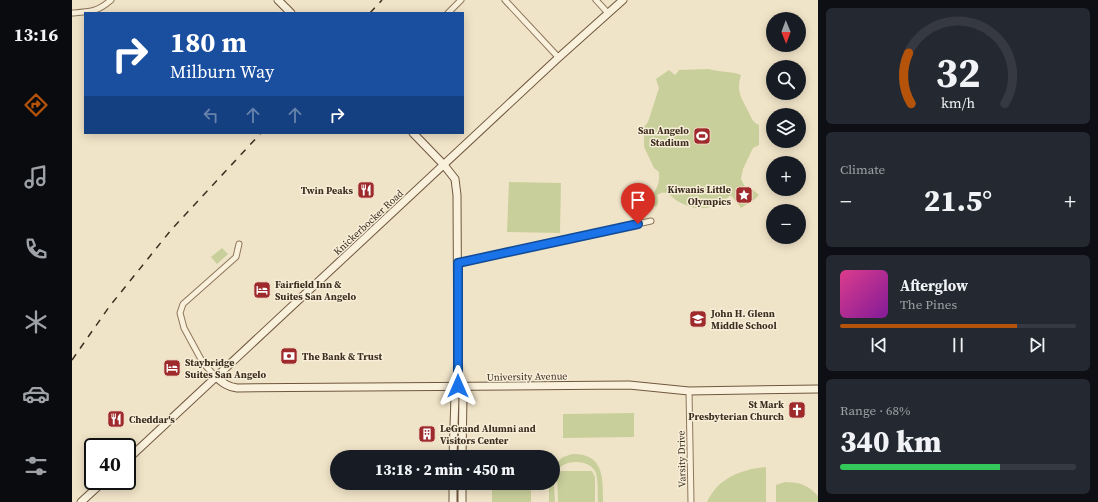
<!DOCTYPE html>
<html lang="en">
<head>
<meta charset="utf-8">
<style>
  body { margin:0; font-family:"Source Serif 4",serif; background:#242831; color:#f1f3f6; height:100vh; display:flex; flex-direction:column; font-size:15px; white-space:nowrap }
  * { box-sizing:border-box; margin:0 }
  p { font-size:13px; color:#9ea1a6 }
  .icon { flex:none; width:22px; height:22px; fill:none; stroke:currentColor; stroke-width:2; stroke-linecap:round; stroke-linejoin:round }
  .map { position:relative; flex:1; overflow:hidden }
  .panel { display:flex; flex-direction:column; gap:8px; padding:8px; background:#0d0f14; width:280px }
  .panel>* { flex:none }
  .banner { position:absolute; left:12px; top:12px; width:380px; height:122px; border-radius:0px; box-shadow:0 2px 10px #0003; background:#1a4fa0; color:#fff; overflow:hidden }
  .needle { width:26px; rotate:179deg }
  .tools { position:absolute; left:694px; top:12px; display:grid; gap:8px }
  .tools a { display:grid; place-items:center; width:40px; height:40px; border-radius:50%; background:#171b24; box-shadow:0 2px 10px #0003; font-size:20px }
  .speed { position:absolute; left:12px; top:438px; display:flex; gap:8px; font-size:20px; font-weight:700; text-align:center }
  .speed>* { display:grid; place-content:center; width:52px; height:52px; border-radius:50%; background:#171b24; box-shadow:0 2px 10px #0003; line-height:1 }
  .speed .limit { border:2px solid #111; border-radius:6px; background:#fff; color:#111 }
  .pin { position:absolute; display:grid; place-items:center; width:34px; height:34px; color:#fff; margin:-41px -17px; border-radius:50% 50% 50% 0; rotate:-45deg; box-shadow:0 0 4px #0007 }
  .pin .icon { rotate:45deg }
  .me { position:absolute; width:44px; margin:-22px; rotate:0deg; stroke-linejoin:round; filter:drop-shadow(0 0 3px #0008) }
  .turn { display:flex; align-items:center; gap:14px; height:84px; padding:0 20px; font-size:18px }
  .turn .icon { width:52px; height:52px; stroke-width:2.5 }
  .turn b { display:block; font-size:28px; line-height:34px }
  .lanes { display:flex; align-items:center; height:38px; padding:0 20px; background:#0003; justify-content:center; gap:20px; direction:ltr }
  .lanes .off { opacity:.35 }
  .big { font-size:30px; font-weight:800; line-height:1.1 }
  .panel .tile { flex:1; display:flex; flex-direction:column; justify-content:center; gap:6px; min-width:0; padding:0 14px; border-radius:6px; background:#242831 }
  .panel .dial { align-items:center; gap:0 }
  .dial svg { height:104px; overflow:visible; fill:none; stroke:#363941; stroke-width:7; stroke-linecap:round; text-anchor:middle }
  .dial text { fill:#f1f3f6; stroke:none }
  .song { display:flex; align-items:center; gap:12px }
  .cover { width:48px; height:48px; border-radius:6px; background:linear-gradient(135deg,hsl(330 70% 55%),hsl(290 70% 35%)) }
  .played { height:4px; border-radius:2px; background:linear-gradient(90deg,#b45309 75%,#363941 75%) }
  .keys { display:flex; justify-content:space-around; direction:ltr }
  .heat { display:flex; justify-content:space-between; align-items:center; font-size:22px; direction:ltr }
  .charge { height:6px; border-radius:3px; background:linear-gradient(90deg,#34c759 68%,#363941 0) }
  .trip { position:absolute; left:258px; top:450px; width:230px; height:40px; border-radius:20px; background:#171b24; box-shadow:0 2px 10px #0003; font-weight:800; line-height:40px; text-align:center }
  main { display:flex; flex:1; min-height:0 }
  .tab-bar { display:flex; flex-direction:column; width:72px; justify-content:space-around; align-items:center; background:#090b0e; color:#9ea1a6 }
  .tab-bar .icon { width:28px; height:28px }
  .tab-bar .current { color:#b45309 }
  .tab-bar b { font-size:18px; color:#f1f3f6 }
  .map>svg:first-child { display:block }
</style>
</head>
<body>
<main>
<nav class="tab-bar">
<b>13:16</b>
<svg class="icon current" aria-label="directions" viewBox="0 0 24 24"><path d="M12 3l9 9-9 9-9-9zM9 14v-3h6M13 9l2 2-2 2"/></svg>
<svg class="icon" aria-label="music" viewBox="0 0 24 24"><path d="M9 18V5l10-2v13"/><circle cx="6" cy="18" r="3"/><circle cx="16" cy="16" r="3"/></svg>
<svg class="icon" aria-label="phone" viewBox="0 0 24 24"><path d="M5 4h4l2 5-3 2q2 4 5 5l2-3 5 2v4C11 20 4 13 5 4z"/></svg>
<svg class="icon" aria-label="climate" viewBox="0 0 24 24"><path d="M12 3v18M4 7l16 10M4 17L20 7"/></svg>
<svg class="icon" aria-label="car" viewBox="0 0 24 24"><path d="M5 17H2v-5l4-1 3-4h7l3 4 3 1v5h-3M9 17h6M6 11h13"/><circle cx="7" cy="17" r="2"/><circle cx="17" cy="17" r="2"/></svg>
<svg class="icon" aria-label="filters" viewBox="0 0 24 24"><path d="M4 7h16M4 17h16"/><circle cx="9" cy="7" r="2"/><circle cx="15" cy="17" r="2"/></svg>
</nav>
<div class="map">
<svg width="746" height="502" viewBox="0 0 746 502">
  <rect width="100%" height="100%" fill="#f0e4c8"/>
  <path fill="#c9cf9b" d="M637 69C647 72 659 71 669 75 664 91 669 97 676 111 680 118 680 122 687 125V145L681 148 671 169 669 179 674 189 681 190 687 195 683 199 669 208 659 195C642 209 628 213 607 202 598 197 596 189 585 195 586 199 587 203 584 207L574 200C584 192 588 185 587 172L582 168 572 147V127L576 122 587 88 584 79 597 70 603 75 607 70Z
    M437 182 489 183 488 233 435 232Z
    M150 248 156 254 145 264 139 257Z
    M562 413V437L491 438V414Z
    M500 454C532 453 531 478 531 502H526C525 493 527 480 523 471 516 459 492 459 485 471 480 480 483 492 483 502H477V483H481V466L491 457Z
    M694 467V502H635C646 478 669 469 694 467Z
    M488 471H520L523 477V502H486L485 476Z
    M713 482C728 482 736 485 746 496V502H704V485Z
    M420 485H459V502H420Z"/>
  <g fill="none" stroke-linecap="round" stroke-linejoin="round">
    <defs>
      <path id="street" d="M433 0 487 58
        M524 0 536 13
        M0 13C18 12 25 12 39 0
        M376 13 389 0
        M386 263 579 221
        M144 377 131 363 112 328 108 313 111 304 164 257 167 244
        M617 391 619 502"/>
      <path id="secondary" d="M206 0 219 13
        M341 133 372 165 383 179 385 195 386 386 383 396 381 457
        M144 377C151 383 156 387 165 388L557 385 617 391 746 389
        M386 386 391 395 390 457
        M55 460 485 59 551 0
        M381 483V502
        M390 483V502
        M9 502 32 481"/>
    </defs>
    <use href="#street" stroke="#8d765c" stroke-width="7"/>
    <use href="#secondary" stroke="#6f573f" stroke-width="9"/>
    <use href="#street" stroke="#faf1dc" stroke-width="5"/>
    <use href="#secondary" stroke="#faf1dc" stroke-width="7"/>
    <path stroke="#3d2e20" stroke-width="1.5" stroke-dasharray="7 7" stroke-linecap="butt" d="M298 13 310 0
      M0 360 37 307 99 230 189 133"/>
  </g>
  <g fill="none" stroke-linecap="round" stroke-linejoin="round">
    <defs>
      <path id="route" d="M386 386V263L566 224"/>
    </defs>
    <use href="#route" stroke="#114b97" stroke-width="10"/>
    <use href="#route" stroke="#1a73e8" stroke-width="7"/>
  </g>
  <defs>
    <symbol id="stadium-square" viewBox="-11 -11 22 22"><rect x="-9" y="-9" width="18" height="18" rx="4" fill="#9e2a2b" stroke="#f7eed8"/><path d="M0-5a6.5 5 0 1 0 0 10a6.5 5 0 1 0 0-10ZM-3.5-1.8h7v3.6h-7Z" fill="#fff"/></symbol>
    <symbol id="restaurant-square" viewBox="-11 -11 22 22"><rect x="-9" y="-9" width="18" height="18" rx="4" fill="#9e2a2b" stroke="#f7eed8"/><path d="M-5-6h1v4h1v-4h1v4h1v-4h1v5L-1.5 .5V6h-2V.5L-5-1ZM5-6V6H3V1.5H1.5Q1.5-4 5-6Z" fill="#fff"/></symbol>
    <symbol id="sight-square" viewBox="-11 -11 22 22"><rect x="-9" y="-9" width="18" height="18" rx="4" fill="#9e2a2b" stroke="#f7eed8"/><path d="M0-6L1.8-2.2L6-1.7L2.9 1.2L3.7 5.4L0 3.3L-3.7 5.4L-2.9 1.2L-6-1.7L-1.8-2.2Z" fill="#fff"/></symbol>
    <symbol id="hotel-square" viewBox="-11 -11 22 22"><rect x="-9" y="-9" width="18" height="18" rx="4" fill="#9e2a2b" stroke="#f7eed8"/><path d="M-6-4.5h1.5V1H6V5H4.5V3h-9V5H-6ZM-4 0a1.8 1.8 0 1 1 3.6 0ZM.5 0V-2.5h3Q6-2.5 6 0Z" fill="#fff"/></symbol>
    <symbol id="school-square" viewBox="-11 -11 22 22"><rect x="-9" y="-9" width="18" height="18" rx="4" fill="#9e2a2b" stroke="#f7eed8"/><path d="M0-5L7-2L0 1L-7-2ZM-4 1L0 2.5L4 1V4Q0 6-4 4Z" fill="#fff"/></symbol>
    <symbol id="bank-square" viewBox="-11 -11 22 22"><rect x="-9" y="-9" width="18" height="18" rx="4" fill="#9e2a2b" stroke="#f7eed8"/><path d="M-6-4H6V4H-6ZM0-2.3a2.3 2.3 0 1 0 0 4.6a2.3 2.3 0 1 0 0-4.6Z" fill="#fff"/></symbol>
    <symbol id="church-square" viewBox="-11 -11 22 22"><rect x="-9" y="-9" width="18" height="18" rx="4" fill="#9e2a2b" stroke="#f7eed8"/><path d="M-1.2-6h2.4v3.5h3.3v2.4h-3.3V6h-2.4V-.1h-3.3v-2.4h3.3Z" fill="#fff"/></symbol>
    <symbol id="building-square" viewBox="-11 -11 22 22"><rect x="-9" y="-9" width="18" height="18" rx="4" fill="#9e2a2b" stroke="#f7eed8"/><path d="M-4-6H4V6H1V3H-1V6H-4ZM-2.5-4.3h1.7v1.8h-1.7ZM.8-4.3h1.7v1.8H.8ZM-2.5-1h1.7V.8h-1.7ZM.8-1h1.7V.8H.8Z" fill="#fff"/></symbol>
  </defs>
  <g fill-rule="evenodd">
    <use href="#stadium-square" x="620" y="126" width="20" height="20"/>
    <use href="#restaurant-square" x="284" y="180" width="20" height="20"/>
    <use href="#sight-square" x="662" y="185" width="20" height="20"/>
    <use href="#hotel-square" x="180" y="280" width="20" height="20"/>
    <use href="#school-square" x="616" y="309" width="20" height="20"/>
    <use href="#bank-square" x="207" y="346" width="20" height="20"/>
    <use href="#hotel-square" x="90" y="358" width="20" height="20"/>
    <use href="#church-square" x="715" y="400" width="20" height="20"/>
    <use href="#restaurant-square" x="34" y="409" width="20" height="20"/>
    <use href="#building-square" x="345" y="424" width="20" height="20"/>
  </g>
  <g text-anchor="middle" stroke-width="3" stroke-linejoin="round" paint-order="stroke">
    <g font-size="10" font-weight="bold" fill="#3d2e20" stroke="#f7eed8" text-anchor="start">
      <text x="617" y="134" text-anchor="end">San Angelo<tspan x="617" dy="12">Stadium</tspan></text>
      <text x="659" y="193" text-anchor="end">Kiwanis Little<tspan x="659" dy="12">Olympics</tspan></text>
      <text x="281" y="194" text-anchor="end">Twin Peaks</text>
      <text x="203" y="288">Fairfield Inn &amp;<tspan x="203" dy="12">Suites San Angelo</tspan></text>
      <text x="639" y="317">John H. Glenn<tspan x="639" dy="12">Middle School</tspan></text>
      <text x="230" y="360">The Bank &amp; Trust</text>
      <text x="113" y="366">Staybridge<tspan x="113" dy="12">Suites San Angelo</tspan></text>
      <text x="712" y="408" text-anchor="end">St Mark<tspan x="712" dy="12">Presbyterian Church</tspan></text>
      <text x="57" y="423">Cheddar's</text>
      <text x="368" y="432">LeGrand Alumni and<tspan x="368" dy="12">Visitors Center</tspan></text>
    </g>
    <g font-size="10" fill="#3d2e20" stroke="#f7eed8">
      <text transform="translate(296 222) rotate(-43)" y="4">Knickerbocker Road</text>
      <text transform="translate(455 376) rotate(-1)" y="4">University Avenue</text>
      <text transform="translate(609 459) rotate(-91)" y="4">Varsity Drive</text>
    </g>
  </g>
</svg>
<div class="tools">
<a><svg class="needle" viewBox="-14 -14 28 28"><path d="M0-13l5 13h-10z" fill="#e53935"/><path d="M0 13l5-13h-10z" fill="#9ea1a6"/></svg></a>
<a><svg class="icon" aria-label="search" viewBox="0 0 24 24"><circle cx="10" cy="10" r="6"/><path d="M15 15l6 6"/></svg></a>
<a><svg class="icon" aria-label="layers" viewBox="0 0 24 24"><path d="M12 4l9 5-9 5-9-5zM3 14l9 5 9-5"/></svg></a>
<a>+</a>
<a>−</a>
</div>
<div class="speed"><div class="limit">40</div></div>
<div class="pin" style="left:566px;top:224px;background:#d93025"><svg class="icon" aria-label="arrive" viewBox="0 0 24 24"><path d="M6 21V4h12l-3 4 3 4H6"/></svg></div>
<svg class="me" style="left:386px;top:386px" viewBox="-20 -20 40 40"><path d="M0-17L14 15 0 8-14 15z" fill="#1a73e8" stroke="#fff" stroke-width="4"/></svg>
<div class="trip">13:18 · 2 min · 450 m</div>
<div class="banner">
<div class="turn"><svg class="icon" aria-label="right" viewBox="0 0 24 24"><path d="M7 20v-9h11M14 6l5 5-5 5"/></svg><div><b>180 m</b>Milburn Way</div></div>
<div class="lanes"><svg class="icon off" aria-label="left" viewBox="0 0 24 24"><path d="M17 20v-9H6M10 6l-5 5 5 5"/></svg><svg class="icon off" aria-label="ahead" viewBox="0 0 24 24"><path d="M12 20V5M6 11l6-6 6 6"/></svg><svg class="icon off" aria-label="ahead" viewBox="0 0 24 24"><path d="M12 20V5M6 11l6-6 6 6"/></svg><svg class="icon" aria-label="right" viewBox="0 0 24 24"><path d="M7 20v-9h11M14 6l5 5-5 5"/></svg></div>
</div>
</div>
<section class="panel">
<div class="tile dial"><svg viewBox="0 0 100 80">
<path d="M14 69A42 42 0 1 1 86 69"/>
<path d="M14 69A42 42 0 0 1 12 30" stroke="#b45309"/>
<text x="50" y="56" font-size="32" font-weight="700">32</text>
<text x="50" y="72" font-size="11">km/h</text>
</svg></div>
<div class="tile"><p>Climate</p>
<div class="heat"><a>−</a><b class="big">21.5°</b><a>+</a></div>
</div>
<div class="tile">
<div class="song"><i class="cover"></i><div><b>Afterglow</b><p>The Pines</p></div></div>
<div class="played"></div>
<div class="keys"><svg class="icon" aria-label="previous" viewBox="0 0 24 24"><path d="M18 5L8 12l10 7zM5 5v14"/></svg><svg class="icon" aria-label="pause" viewBox="0 0 24 24"><path d="M8 5v14M16 5v14"/></svg><svg class="icon" aria-label="next" viewBox="0 0 24 24"><path d="M6 5l10 7-10 7zM19 5v14"/></svg></div>
</div>
<div class="tile"><p>Range · 68%</p><b class="big">340 km</b><div class="charge"></div></div>
</section>
</main>
</body>
</html>
